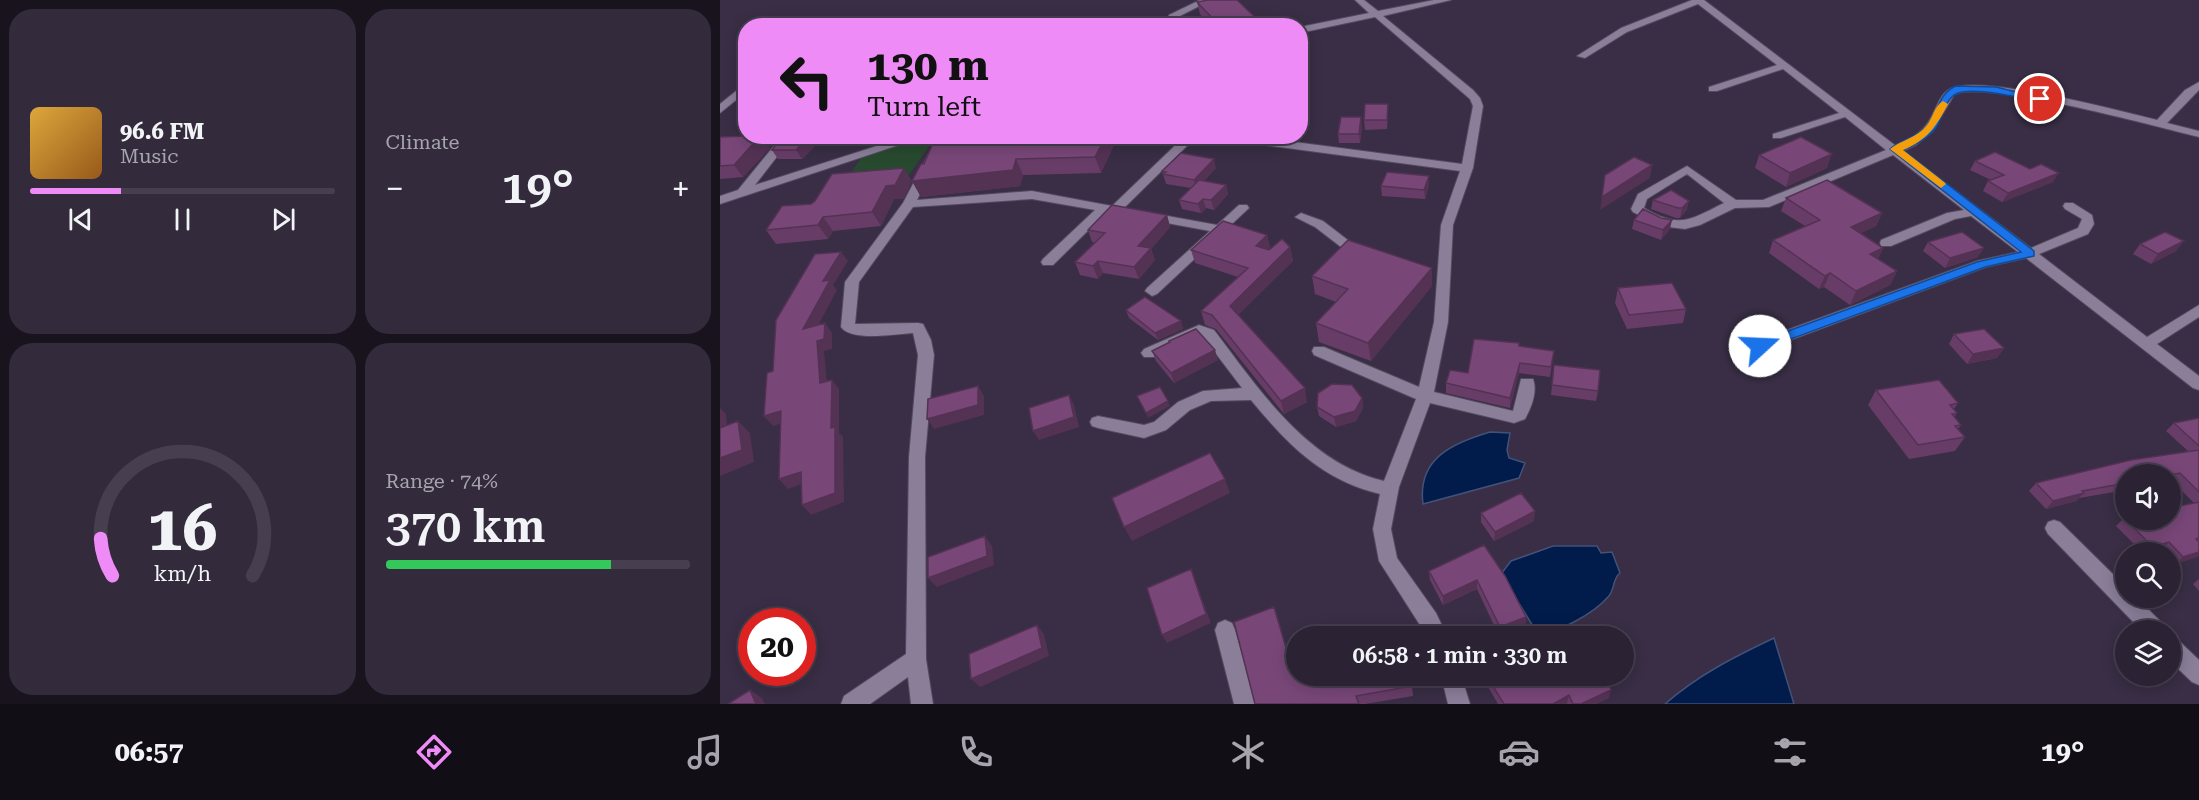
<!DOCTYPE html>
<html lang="en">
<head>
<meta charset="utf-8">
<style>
  body { margin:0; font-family:"Roboto Serif",serif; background:#332a3c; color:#f1f3f6; height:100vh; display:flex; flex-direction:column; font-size:22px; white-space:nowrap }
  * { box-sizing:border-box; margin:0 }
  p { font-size:20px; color:#a6a4ac }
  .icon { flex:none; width:33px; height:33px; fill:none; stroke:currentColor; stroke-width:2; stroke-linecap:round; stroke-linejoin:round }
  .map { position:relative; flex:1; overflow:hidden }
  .panel { display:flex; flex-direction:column; gap:9px; padding:9px; background:#18131d; width:720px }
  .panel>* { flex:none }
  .guide { position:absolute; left:18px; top:18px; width:570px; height:126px; border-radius:24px; box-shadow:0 3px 15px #0003,0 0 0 2px #473f4f; background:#ef8bf7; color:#111; overflow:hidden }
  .buttons { position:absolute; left:1395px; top:464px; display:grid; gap:12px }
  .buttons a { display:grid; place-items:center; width:66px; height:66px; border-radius:50%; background:#2b2234; box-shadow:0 3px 15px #0003,0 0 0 2px #473f4f; font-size:30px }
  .speed { position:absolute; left:18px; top:608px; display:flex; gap:12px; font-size:30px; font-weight:700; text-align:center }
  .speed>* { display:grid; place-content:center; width:78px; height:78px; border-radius:50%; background:#2b2234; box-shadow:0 3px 15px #0003,0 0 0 2px #473f4f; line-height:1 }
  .speed .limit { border:9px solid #d22; background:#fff; color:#111 }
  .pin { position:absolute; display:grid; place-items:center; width:51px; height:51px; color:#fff; margin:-26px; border:3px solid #fff; border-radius:50%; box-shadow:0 2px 6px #0007 }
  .me { position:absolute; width:66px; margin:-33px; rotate:70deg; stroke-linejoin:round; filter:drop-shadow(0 0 4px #0008) }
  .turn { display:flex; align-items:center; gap:21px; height:126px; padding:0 30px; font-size:27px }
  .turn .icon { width:78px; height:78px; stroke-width:2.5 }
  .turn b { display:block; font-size:42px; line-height:51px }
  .big { font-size:45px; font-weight:600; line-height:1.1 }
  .panel .card { flex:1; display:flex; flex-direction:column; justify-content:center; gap:9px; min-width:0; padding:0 21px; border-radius:24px; background:#332a3c }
  .panel .dial { align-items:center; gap:0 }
  .dial svg { height:156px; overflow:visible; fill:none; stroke:#473f4f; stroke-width:7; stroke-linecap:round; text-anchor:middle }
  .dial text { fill:#f1f3f6; stroke:none }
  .song { display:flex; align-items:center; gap:18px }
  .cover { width:72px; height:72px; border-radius:9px; background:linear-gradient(135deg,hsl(40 70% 55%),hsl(30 70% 35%)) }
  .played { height:6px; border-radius:3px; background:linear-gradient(90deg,#ef8bf7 30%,#473f4f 30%) }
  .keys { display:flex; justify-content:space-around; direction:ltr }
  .heat { display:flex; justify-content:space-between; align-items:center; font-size:33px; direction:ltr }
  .charge { height:9px; border-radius:4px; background:linear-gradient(90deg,#34c759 74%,#473f4f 0) }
  .panel .tiles { flex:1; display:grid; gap:9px; grid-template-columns:repeat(2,1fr) }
  .trip { position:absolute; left:566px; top:626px; width:348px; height:60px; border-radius:30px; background:#2b2234; box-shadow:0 3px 15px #0003,0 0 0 2px #473f4f; font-weight:600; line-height:60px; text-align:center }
  .dock { display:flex; height:96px; justify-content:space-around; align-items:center; background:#110e15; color:#a6a4ac }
  .dock .icon { width:42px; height:42px }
  .dock .selected { color:#ef8bf7 }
  .dock b { font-size:27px; color:#f1f3f6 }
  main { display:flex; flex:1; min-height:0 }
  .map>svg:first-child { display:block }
</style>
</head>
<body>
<main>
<section class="panel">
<div class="tiles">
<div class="card">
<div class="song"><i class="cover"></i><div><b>96.6 FM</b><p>Music</p></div></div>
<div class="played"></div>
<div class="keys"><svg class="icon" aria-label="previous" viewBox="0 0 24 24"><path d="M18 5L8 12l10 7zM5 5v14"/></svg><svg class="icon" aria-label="pause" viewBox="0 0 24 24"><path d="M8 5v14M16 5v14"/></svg><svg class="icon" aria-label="next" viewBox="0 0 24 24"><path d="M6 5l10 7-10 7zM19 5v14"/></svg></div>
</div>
<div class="card"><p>Climate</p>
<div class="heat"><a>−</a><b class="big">19°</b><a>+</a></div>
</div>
<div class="card dial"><svg viewBox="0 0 100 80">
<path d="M14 69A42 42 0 1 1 86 69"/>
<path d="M14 69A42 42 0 0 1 8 50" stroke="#ef8bf7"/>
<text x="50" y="56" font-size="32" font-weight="700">16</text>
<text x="50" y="72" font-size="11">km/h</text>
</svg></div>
<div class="card"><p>Range · 74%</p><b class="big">370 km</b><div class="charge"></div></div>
</div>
</section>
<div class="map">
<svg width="1479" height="704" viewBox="0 0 1479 704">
  <rect width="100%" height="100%" fill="#392e45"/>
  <path fill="#274a2f" d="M203 137 214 139 184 182 121 188 141 158Z"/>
  <path fill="#011b4b" stroke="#425278" stroke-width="1.5" d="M770 432 790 433 787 450 789 458 805 463 799 478 703 504C697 458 733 443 770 432Z
    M833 546H877L881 553 892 552 900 573C892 579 895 590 888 597 872 615 841 630 819 636L781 574 791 561Z
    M1054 638 1074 704H945C978 675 1014 657 1054 638Z"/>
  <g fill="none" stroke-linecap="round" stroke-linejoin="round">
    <defs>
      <path id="minor" d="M480 0H491L456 18V26H448L449 15Z
        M635 0H644L658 11 714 0H731L663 16 753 90 760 98 763 106 753 168 733 225 728 322 714 392 793 411 801 379H813C818 392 811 408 805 419L794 423 710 403 679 487 671 529 677 558 716 613 727 636H707L659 561 653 529 660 494C602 480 568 445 531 400L491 401 470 410 446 430 424 438 378 428 372 426 370 422 372 418 378 416 424 425 434 422 458 402 483 391 522 388 484 338 479 336 434 357H424L421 353 424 349 479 325 494 330C539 389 587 463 664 481L696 399 594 355 592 351 594 347H604L699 387 714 322 721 225 740 171 499 139 494 136H529L742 164 753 106 750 99 655 17 580 33V27L649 13Z
        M972 0H984L1176 146C1188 140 1202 133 1209 121 1216 111 1219 93 1232 88 1265 75 1399 111 1437 120L1465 90 1479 82V90L1447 123 1479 131V137C1441 128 1259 78 1234 95L1212 132 1196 145 1183 151 1311 248 1358 228 1362 219 1345 209 1343 206 1345 203H1353L1372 215 1374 224 1368 234 1319 254 1427 337 1479 305V317L1437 344 1479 376V390L1473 388 1306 258 1266 267 1044 350H1034L1032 346 1034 342 1257 261 1298 252 1251 216 1235 219 1171 246H1161L1160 243 1161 240 1227 213 1244 210 1173 155 1049 207 1015 208 980 225 965 229 940 226 913 212 911 209 918 194 967 166 1016 200H1043L1166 150 1125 117 1061 138H1053V134L1119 113 1063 69 997 91H989V87L1057 65 978 4 907 32 865 58 857 56 901 28ZM967 174 1004 203C970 220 959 229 924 208L927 199Z
        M26 83V92L0 113V104Z
        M62 136H73L35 185 188 136H206L0 204V196L18 190Z
        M218 136H229L197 200 312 191 392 206 465 136H477L404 208 497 225 519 205H527L529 208 437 294 432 296 425 291 427 288 490 231 387 212 333 265H323L321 262 323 259 375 210 312 199 193 207 139 282 135 324 198 323 203 324 211 340 214 355 205 457 206 659 213 704H191L188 677 150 704H121L124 696 186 654 189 457 198 355 193 333C175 334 132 342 121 327L125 282 183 203Z
        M581 213 603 221 646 254 644 257H634L595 227 575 217Z
        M1334 520 1340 522 1406 587V597H1416L1442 623 1445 630H1421L1328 534 1325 528 1328 522Z
        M505 620 512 623 515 630 536 704H514L495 630 498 623Z
        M1450 636 1457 639 1479 660V685L1472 682 1450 661Z
        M721 675H741L750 704H728Z"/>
    </defs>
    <use href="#minor" stroke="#544a5e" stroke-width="2"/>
    <use href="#minor" fill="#8a7e99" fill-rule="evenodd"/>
  </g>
  <path fill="#673d67" d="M477 2 539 21 540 26H490L480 14Z
    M668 113 667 129 645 130 644 120Z
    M642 126 640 143H619L618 134Z
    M42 136 50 148 23 177 0 179V137Z
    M216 136H398L381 173 303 175 300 186 201 197 192 181 204 164Z
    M104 137 82 159H58L52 150Z
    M1039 155 1107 168 1066 187 1035 168Z
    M1255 161 1333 182 1282 202 1263 191 1268 181 1271 180 1250 170Z
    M496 168 484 181 506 185 508 194 494 210 486 208 481 213 462 209 459 200 471 188 446 184 442 171Z
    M192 181 183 199H174L161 226 113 231 108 239 56 244 46 230 91 204Z
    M709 185 705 199 662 196 661 186Z
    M951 190 967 210 960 218H956L931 209 933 200Z
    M1066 198 1162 213 1156 226 1141 233 1163 248 1158 259 1177 271 1170 285 1130 305 1104 287 1099 289 1049 253 1053 240 1085 226 1061 211Z
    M447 215 450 227 431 249 435 260 419 279 383 273 378 279 360 275 355 262 375 243 372 242 368 230Z
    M941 218 950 229 941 240 912 229 914 220Z
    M547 235 550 248 548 250 570 247 573 261 518 315 587 402 564 414 496 329 485 325 481 311 518 277 475 263 471 250Z
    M1208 242 1258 257 1225 268 1203 251Z
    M1420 244 1456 251 1431 264 1413 254Z
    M592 276 712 286 651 361 599 342 596 323 616 302 595 294Z
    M898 288 966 309 963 323 907 329 895 303Z
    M406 310 461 321 463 329 438 340 409 318Z
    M1234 334 1284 348 1277 358 1247 364 1229 344Z
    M449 341 498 360 454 383 436 361 432 351 449 343Z
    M799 346 834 351 830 377 799 373 790 408 726 393V383Z
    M834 365 878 391 876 401 831 395Z
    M1156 390 1238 403 1234 409 1237 413 1234 417 1241 425 1238 429 1245 437 1235 451 1189 459 1148 405Z
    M642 398 643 408 636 421 616 427 599 416 597 407Z
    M1479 418V555L1477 557 1454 564 1450 560V552H1443L1441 550 1433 552H1422L1396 526 1404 518 1474 503 1452 481H1450V474H1406V490L1359 498 1356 501 1326 509 1309 491 1316 483 1468 451 1446 431 1454 423Z
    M761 513 814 521 774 541 761 522Z
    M764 545 806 617 805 626 779 636 757 589 723 605 710 580 709 571Z
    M1479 579V591L1473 584Z
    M572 665 692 686 693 696 645 704H535Z
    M761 675H806L808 677 889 698 876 704H847V703L845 704H778Z"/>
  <path fill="#543254" d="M539 21 540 26H520Z
    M584 63 586 72 580 73V64Z
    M641 117 642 126 640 143 639 134Z
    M40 136H42L50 148 23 177 14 165Z
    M89 136H103L104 137 82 159 76 150Z
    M386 136H398L381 173 375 157Z
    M1112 154 1107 168 1066 187 1070 173Z
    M296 159 303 175 300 186 201 197 192 181Z
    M494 159 496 168 476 189 474 180Z
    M932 165 930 178 880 210 882 197Z
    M184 168 192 181 183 199H174L161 226 152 212 166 186Z
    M1339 173 1333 182 1282 202 1288 193Z
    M709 176V185L705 199 704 190Z
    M506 185 508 194 494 210 491 200Z
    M483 199 486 208 481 213 478 204Z
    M969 201 967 210 960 218 962 208Z
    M1162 213 1156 226 1125 241 1131 227Z
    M447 215 450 227 431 249 435 260 419 279 414 267 418 246Z
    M103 217 113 231 108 239 98 225Z
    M952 220 950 229 941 240 943 230Z
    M547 235 550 248 538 259 536 246Z
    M1464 241 1456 251 1431 264 1438 254Z
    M570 247 573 261 514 319 510 306Z
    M1163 248 1157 261 1150 254Z
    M1264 248 1258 257 1225 268 1230 258Z
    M121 252 128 261 113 285 117 290 91 339 83 329 103 281Z
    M378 261 383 273 378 279 373 266Z
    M712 268V286L651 361 648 343Z
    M1177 271 1170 285 1130 305 1136 291Z
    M1110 273 1104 287 1099 289 1105 276Z
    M461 321 463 329 438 340 435 333Z
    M105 323 112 333V349L104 351 108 393 100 383 97 341Z
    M1284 348 1277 358 1247 364 1253 354Z
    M495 350 498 360 454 383 451 373Z
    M800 363 799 373 790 408V398Z
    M112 380 119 389V433L123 437 124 502 91 515 82 505 111 428Z
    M258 386 264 396V415L214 429 207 419Z
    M585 388 587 402 564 414 561 401Z
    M349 395 354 405 359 427 319 440 313 431Z
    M642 398 643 408 636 421 616 427 614 417Z
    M448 401 450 406 428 418 426 413Z
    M0 408 6 414 8 442 0 433Z
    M61 411 69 421 53 426 44 416Z
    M18 421 30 433 34 462 0 476V458Z
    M81 472 90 481 68 489 59 479Z
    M505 479 510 493 412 541 404 527Z
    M1364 493 1356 501 1326 509 1333 501Z
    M815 511 814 521 774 541 775 532Z
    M265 536 272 546 274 565 217 587 208 578Z
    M1449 542 1441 550 1433 552H1428L1433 547Z
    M1479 552V555L1477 557 1454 564 1463 557Z
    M471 569 491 623 447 643 442 635Z
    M757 580V589L723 605V596Z
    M806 617 805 626 779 636 780 627Z
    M317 625 324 634 329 656 260 687 251 679Z
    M30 690 42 698 45 704H36Z
    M891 690 889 698 876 704H861Z
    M849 695 847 703 845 704H833Z"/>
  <path fill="#784778" stroke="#543254" stroke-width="1.5" d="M488 0H517L539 21 520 26H500L477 2Z
    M645 104H668L667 120H644Z
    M621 117H641L639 134H618Z
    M26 136H40L14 165 0 166V137Z
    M62 136H89L76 150H52Z
    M216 136H386L375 157 296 159 293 170 192 181 201 164H204Z
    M1081 137 1112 154 1070 173 1039 155Z
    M1275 152 1310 169 1321 164 1339 173 1288 193 1268 181 1284 175 1255 161Z
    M461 153 494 159 474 180 443 174 446 172 442 171Z
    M914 157 932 165 882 197 885 175Z
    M184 168 175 185 166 186 152 212 103 217 98 225 46 230 62 206 91 204 95 201 112 174Z
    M667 172 709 176 704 190 661 186Z
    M479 180 506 185 491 200 483 199 478 204 459 200Z
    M1107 180 1162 213 1131 227 1163 248 1150 254 1177 271 1136 291 1110 273 1105 276 1053 240 1100 220 1066 198Z
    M951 190 969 201 962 208H958L933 200Z
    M392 205 447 215 418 246 431 248 414 267 378 261 373 266 355 262 385 233 368 230Z
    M923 209 941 218 952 220 943 230 914 220Z
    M503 221 547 235 536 246 549 250 562 239 570 247 510 306 585 388 561 401 492 315 481 311 528 268 471 250Z
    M1242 232 1264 248 1230 258 1208 242Z
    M1445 232 1464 241 1438 254 1420 244Z
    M628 240 712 268 648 343 596 323 628 289 592 276Z
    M121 252 103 281 110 280 83 329 105 323 104 339 97 341 100 383 112 380 111 428 115 427V493L82 505 81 472 59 479 61 411 44 416 47 373 53 371 56 320 95 254Z
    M952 283 966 309 909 315 898 288Z
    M425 297 461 321 435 333 406 310Z
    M476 329 495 350 451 373 432 351 450 342 449 341Z
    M1264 329 1284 348 1253 354 1234 334Z
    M754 339 799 343V346L834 351 831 367 800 363 790 398 726 383 730 370 748 373Z
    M834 365 880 370 878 391 832 385Z
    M1219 380 1238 403 1230 405 1237 413 1232 414 1241 425 1235 426 1245 437 1198 445 1156 390Z
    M612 384 632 385 642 398 635 411 614 417 597 407 598 393Z
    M258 386V405L207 419 208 399Z
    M440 387 448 401 426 413 417 396Z
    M349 395 354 417 313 431 309 408Z
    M1479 418V446L1454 423Z
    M18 421 22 450 0 458V428Z
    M1479 450V492L1460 473 1450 475V474H1406V483L1362 491 1364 493 1333 501 1316 483 1411 460Z
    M490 453 505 479 404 527 392 498Z
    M801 493 815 511 775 532 761 513Z
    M1479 502V538L1476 539 1479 542V552L1463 557 1449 542 1433 547 1404 518 1406 517V519H1450V508Z
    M265 536 267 556 208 578V557Z
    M764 545 785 576 806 617 780 627 757 580 723 596 709 571Z
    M471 569 486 614 442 635 427 588Z
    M554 607 571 665 576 663V675H691L692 686 636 696 639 704H535L514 622Z
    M317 625 322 648 251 679 249 654Z
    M766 675H806L808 677 813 675H883L891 690 861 704H853L849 695 833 704H784Z
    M30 690 36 704H8Z"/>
  <path fill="#1a73e8" stroke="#114b97" stroke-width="1.5" d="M1236 86 1276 87 1325 99 1320 102C1303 98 1251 86 1236 94 1224 100 1223 120 1214 130 1206 139 1194 146 1183 150L1314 251V256L1265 267 1044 349H1035L1033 346 1035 343 1257 262 1301 252 1170 149C1180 140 1194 139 1206 127 1218 114 1218 93 1236 86Z"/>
  <path fill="#f59e0b" d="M1223 101 1228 104C1217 126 1206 141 1183 150L1224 182 1226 184 1221 188 1170 149C1181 140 1197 138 1207 125 1213 118 1214 106 1223 101Z"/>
</svg>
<div class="buttons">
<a><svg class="icon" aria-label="sound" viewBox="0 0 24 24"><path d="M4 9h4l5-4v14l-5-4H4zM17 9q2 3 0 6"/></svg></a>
<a><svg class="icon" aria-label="search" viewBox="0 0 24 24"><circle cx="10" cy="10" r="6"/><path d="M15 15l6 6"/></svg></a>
<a><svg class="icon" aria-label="layers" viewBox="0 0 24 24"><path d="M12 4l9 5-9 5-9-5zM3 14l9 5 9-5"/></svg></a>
</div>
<div class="speed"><div class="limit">20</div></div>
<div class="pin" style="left:1320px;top:99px;background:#d93025"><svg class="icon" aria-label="arrive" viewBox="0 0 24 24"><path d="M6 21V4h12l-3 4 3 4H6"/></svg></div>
<svg class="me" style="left:1040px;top:346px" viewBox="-20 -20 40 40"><circle r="19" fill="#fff"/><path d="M0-13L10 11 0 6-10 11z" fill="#1a73e8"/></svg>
<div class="trip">06:58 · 1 min · 330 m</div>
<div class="guide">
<div class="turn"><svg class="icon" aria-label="left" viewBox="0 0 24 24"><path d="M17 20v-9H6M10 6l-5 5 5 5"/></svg><div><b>130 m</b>Turn left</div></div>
</div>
</div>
</main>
<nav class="dock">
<b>06:57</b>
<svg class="icon selected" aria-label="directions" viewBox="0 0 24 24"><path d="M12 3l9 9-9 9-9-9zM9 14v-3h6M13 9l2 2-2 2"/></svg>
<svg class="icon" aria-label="music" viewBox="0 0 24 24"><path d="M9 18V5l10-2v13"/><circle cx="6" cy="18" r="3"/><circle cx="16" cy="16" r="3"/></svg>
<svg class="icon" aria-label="phone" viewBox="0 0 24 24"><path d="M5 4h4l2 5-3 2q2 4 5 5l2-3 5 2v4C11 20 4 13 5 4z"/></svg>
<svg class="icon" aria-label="climate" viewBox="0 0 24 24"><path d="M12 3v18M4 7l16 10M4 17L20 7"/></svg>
<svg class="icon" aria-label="car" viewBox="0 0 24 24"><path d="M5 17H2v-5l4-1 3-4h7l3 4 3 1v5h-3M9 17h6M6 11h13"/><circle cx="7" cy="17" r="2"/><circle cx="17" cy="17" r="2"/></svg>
<svg class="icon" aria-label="filters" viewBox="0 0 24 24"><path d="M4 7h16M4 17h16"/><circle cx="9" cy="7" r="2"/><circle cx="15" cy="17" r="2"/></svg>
<b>19°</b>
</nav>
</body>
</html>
